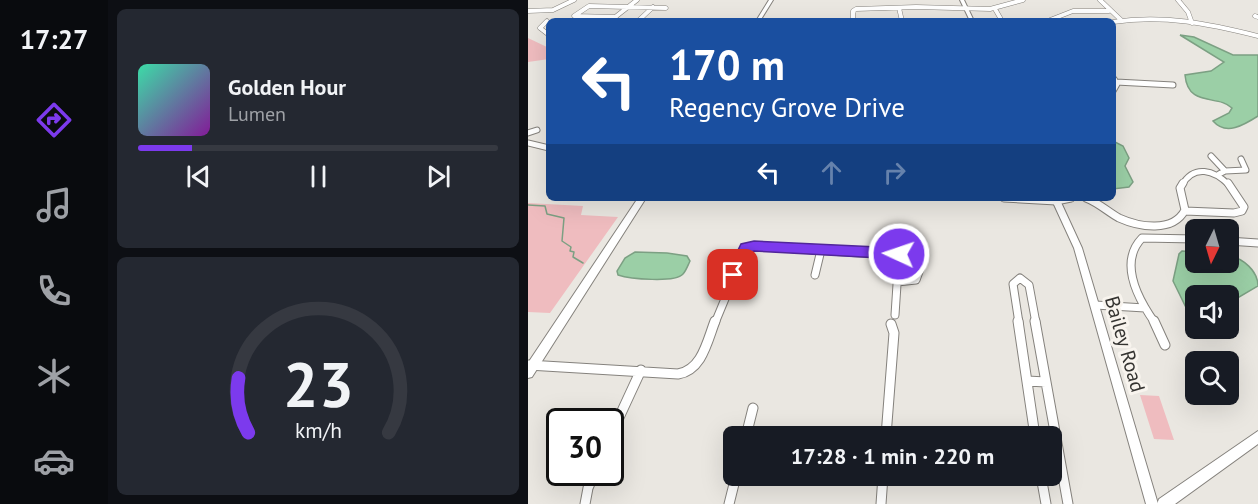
<!DOCTYPE html>
<html lang="en">
<head>
<meta charset="utf-8">
<style>
  body { margin:0; font-family:"PT Sans",sans-serif; background:#242831; color:#f1f3f6; height:100vh; display:flex; flex-direction:column; font-size:22px; white-space:nowrap }
  * { box-sizing:border-box; margin:0 }
  p { font-size:20px; color:#9ea1a6 }
  .icon { flex:none; width:33px; height:33px; fill:none; stroke:currentColor; stroke-width:2; stroke-linecap:round; stroke-linejoin:round }
  .map { position:relative; flex:1; overflow:hidden }
  .panel { display:flex; flex-direction:column; gap:9px; padding:9px; background:#0d0f14; width:420px }
  .panel>* { flex:none }
  .top-card { position:absolute; left:18px; top:18px; width:570px; height:183px; border-radius:9px; box-shadow:0 6px 24px #0002; background:#1a4fa0; color:#fff; overflow:hidden }
  .needle { width:39px; rotate:185deg }
  .tools { position:absolute; left:657px; top:219px; display:grid; gap:12px }
  .tools a { display:grid; place-items:center; width:54px; height:54px; border-radius:9px; background:#171b24; box-shadow:0 6px 24px #0002; font-size:30px }
  .speed { position:absolute; left:18px; top:408px; display:flex; gap:12px; font-size:30px; font-weight:700; text-align:center }
  .speed>* { display:grid; place-content:center; width:78px; height:78px; border-radius:50%; background:#171b24; box-shadow:0 6px 24px #0002; line-height:1 }
  .speed .limit { border:3px solid #111; border-radius:9px; background:#fff; color:#111 }
  .pin { position:absolute; display:grid; place-items:center; width:51px; height:51px; color:#fff; margin:-26px; border-radius:12px; box-shadow:0 3px 9px #0006 }
  .me { position:absolute; width:66px; margin:-33px; rotate:273deg; stroke-linejoin:round; filter:drop-shadow(0 0 4px #0008) }
  .turn { display:flex; align-items:center; gap:21px; height:126px; padding:0 24px; font-size:27px }
  .turn .icon { width:78px; height:78px; stroke-width:2.5 }
  .turn b { display:block; font-size:42px; line-height:51px }
  .lanes { display:flex; align-items:center; height:57px; padding:0 24px; background:#0003; justify-content:center; gap:30px; direction:ltr }
  .lanes .off { opacity:.35 }
  .panel .card { flex:1; display:flex; flex-direction:column; justify-content:center; gap:9px; min-width:0; padding:0 21px; border-radius:9px; background:#242831 }
  .panel .dial { align-items:center; gap:0 }
  .dial svg { height:156px; overflow:visible; fill:none; stroke:#363941; stroke-width:7; stroke-linecap:round; text-anchor:middle }
  .dial text { fill:#f1f3f6; stroke:none }
  .song { display:flex; align-items:center; gap:18px }
  .cover { width:72px; height:72px; border-radius:9px; background:linear-gradient(135deg,hsl(160 70% 55%),hsl(290 70% 35%)) }
  .played { height:6px; border-radius:3px; background:linear-gradient(90deg,#7c3aed 15%,#363941 15%) }
  .keys { display:flex; justify-content:space-around; direction:ltr }
  .trip { position:absolute; left:195px; top:426px; width:339px; height:60px; border-radius:9px; background:#171b24; box-shadow:0 6px 24px #0002; font-weight:700; line-height:60px; text-align:center }
  main { display:flex; flex:1; min-height:0 }
  .menu { display:flex; flex-direction:column; width:108px; justify-content:space-around; align-items:center; background:#090b0e; color:#9ea1a6 }
  .menu .icon { width:42px; height:42px }
  .menu .on { color:#7c3aed }
  .menu b { font-size:27px; color:#f1f3f6 }
  .map>svg:first-child { display:block }
</style>
</head>
<body>
<main>
<nav class="menu">
<b>17:27</b>
<svg class="icon on" aria-label="directions" viewBox="0 0 24 24"><path d="M12 3l9 9-9 9-9-9zM9 14v-3h6M13 9l2 2-2 2"/></svg>
<svg class="icon" aria-label="music" viewBox="0 0 24 24"><path d="M9 18V5l10-2v13"/><circle cx="6" cy="18" r="3"/><circle cx="16" cy="16" r="3"/></svg>
<svg class="icon" aria-label="phone" viewBox="0 0 24 24"><path d="M5 4h4l2 5-3 2q2 4 5 5l2-3 5 2v4C11 20 4 13 5 4z"/></svg>
<svg class="icon" aria-label="climate" viewBox="0 0 24 24"><path d="M12 3v18M4 7l16 10M4 17L20 7"/></svg>
<svg class="icon" aria-label="car" viewBox="0 0 24 24"><path d="M5 17H2v-5l4-1 3-4h7l3 4 3 1v5h-3M9 17h6M6 11h13"/><circle cx="7" cy="17" r="2"/><circle cx="17" cy="17" r="2"/></svg>
</nav>
<section class="panel">
<div class="card">
<div class="song"><i class="cover"></i><div><b>Golden Hour</b><p>Lumen</p></div></div>
<div class="played"></div>
<div class="keys"><svg class="icon" aria-label="previous" viewBox="0 0 24 24"><path d="M18 5L8 12l10 7zM5 5v14"/></svg><svg class="icon" aria-label="pause" viewBox="0 0 24 24"><path d="M8 5v14M16 5v14"/></svg><svg class="icon" aria-label="next" viewBox="0 0 24 24"><path d="M6 5l10 7-10 7zM19 5v14"/></svg></div>
</div>
<div class="card dial"><svg viewBox="0 0 100 80">
<path d="M14 69A42 42 0 1 1 86 69"/>
<path d="M14 69A42 42 0 0 1 9 41" stroke="#7c3aed"/>
<text x="50" y="56" font-size="32" font-weight="700">23</text>
<text x="50" y="72" font-size="11">km/h</text>
</svg></div>
</section>
<div class="map">
<svg width="730" height="504" viewBox="0 0 730 504">
  <rect width="100%" height="100%" fill="#eae7e1"/>
  <path fill="#efbcbf" d="M0 38 21 48V59L0 62Z
    M0 203 55 206 53 215 90 217 22 313 0 312Z
    M612 395 631 396 646 440 626 439Z"/>
  <path fill="#9bcfa6" stroke="#7ca083" stroke-width="1.5" d="M652 35 666 37 705 55H730V116C716 125 698 136 685 121L701 113 704 108C690 94 660 108 657 75L683 71 696 62Z
    M585 141 595 146 601 158 597 166 605 182 601 187 585 189Z
    M654 251 667 252 668 262H700L701 256C715 258 730 271 730 286L701 303 700 296H668L667 326 645 281 651 254Z
    M107 252 139 253 159 256 162 261C160 265 158 271 155 274 147 283 102 279 90 275L89 271 97 258Z"/>
  <g fill="none" stroke-linecap="round" stroke-linejoin="round">
    <path stroke="#7ca083" stroke-width="1.5" d="M0 205 17 206 19 214 36 218 34 241 43 247 42 251 46 252 45 257 55 263"/>
    <defs>
      <path id="minor-far3" d="M572 0 593 20
        M650 0 660 12 664 23
        M371 8 374 21
        M467 9 474 21
        M0 11 25 10 46 0
        M727 16 730 17
        M88 17 46 16 61 6 138 8
        M86 18 109 0
        M522 20 545 11H581
        M19 21 12 28 21 35
        M110 21 125 7
        M325 21V11L328 9 388 7 462 9 495 0
        M585 22C635 14 682 24 730 36
        M585 78 587 80"/>
      <path id="minor-far2" d="M588 82 645 85
        M585 91 589 84 586 79
        M0 133 9 130
        M0 143 21 148
        M683 156 697 171
        M691 174 697 171 718 170 713 159
        M654 185C666 164 686 170 701 185"/>
      <path id="minor-far1" d="M476 198 528 201 543 198
        M558 198C571 203 580 212 591 218 611 227 645 233 657 210L652 188 655 183
        M657 211 706 213 714 211 716 207 700 183
        M700 241 730 243
        M287 275 293 250
        M567 305 617 308
        M367 315 371 254
        M187 323 218 248 226 246 391 257 392 269 388 280 369 282
        M491 323 485 284 492 278 501 285 508 323
        M627 323C610 299 590 263 614 238L668 239"/>
      <path id="minor" d="M490 321 507 436
        M507 321 540 504
        M626 321 637 345
        M0 365 150 374C174 370 179 342 187 321
        M499 381 518 382
        M218 436 225 408
        M358 436 366 333 363 324
        M82 437 113 370
        M513 476 518 504
        M57 504 60 488 67 472
        M201 504 208 476
        M353 504 355 476"/>
      <path id="tertiary" d="M432 0H436L446 21H442Z
        M523 198H531L554 248 630 504H618L546 248Z"/>
      <path id="secondary" d="M241 0H245L232 21H228Z
        M110 198H118L4 377 0 378V363Z
        M730 431V444L647 504H629L631 499Z"/>
    </defs>
    <use href="#minor-far3" stroke="#85827d" stroke-width="5"/>
    <use href="#minor-far2" stroke="#85827d" stroke-width="7"/>
    <use href="#minor-far1" stroke="#85827d" stroke-width="9"/>
    <use href="#minor" stroke="#85827d" stroke-width="11"/>
    <use href="#tertiary" stroke="#85827d" stroke-width="2"/>
    <use href="#secondary" stroke="#85827d" stroke-width="2"/>
    <use href="#minor-far3" stroke="#fff" stroke-width="4"/>
    <use href="#minor-far2" stroke="#fff" stroke-width="5"/>
    <use href="#minor-far1" stroke="#fff" stroke-width="7"/>
    <use href="#minor" stroke="#fff" stroke-width="9"/>
    <use href="#tertiary" fill="#fff" fill-rule="evenodd"/>
    <use href="#secondary" fill="#fff" fill-rule="evenodd"/>
  </g>
  <path fill="#7c3aed" stroke="#51269a" stroke-width="1.5" d="M226 241 371 248 377 254 371 259 226 251 223 252 210 279H200L198 275 213 244Z"/>
  <g text-anchor="middle" stroke-width="6" stroke-linejoin="round" paint-order="stroke">
    <g font-size="20" fill="#353431" stroke="#f8f4ee">
      <text transform="translate(597 344) rotate(74)" y="7">Bailey Road</text>
    </g>
  </g>
</svg>
<div class="tools">
<a><svg class="needle" viewBox="-14 -14 28 28"><path d="M0-13l5 13h-10z" fill="#e53935"/><path d="M0 13l5-13h-10z" fill="#9ea1a6"/></svg></a>
<a><svg class="icon" aria-label="sound" viewBox="0 0 24 24"><path d="M4 9h4l5-4v14l-5-4H4zM17 9q2 3 0 6"/></svg></a>
<a><svg class="icon" aria-label="search" viewBox="0 0 24 24"><circle cx="10" cy="10" r="6"/><path d="M15 15l6 6"/></svg></a>
</div>
<div class="speed"><div class="limit">30</div></div>
<div class="pin" style="left:205px;top:275px;background:#d93025"><svg class="icon" aria-label="arrive" viewBox="0 0 24 24"><path d="M6 21V4h12l-3 4 3 4H6"/></svg></div>
<svg class="me" style="left:371px;top:254px" viewBox="-20 -20 40 40"><circle r="17" fill="#7c3aed" stroke="#fff" stroke-width="3"/><path d="M0-11L8 9 0 5-8 9z" fill="#fff"/></svg>
<div class="trip">17:28 · 1 min · 220 m</div>
<div class="top-card">
<div class="turn"><svg class="icon" aria-label="left" viewBox="0 0 24 24"><path d="M17 20v-9H6M10 6l-5 5 5 5"/></svg><div><b>170 m</b>Regency Grove Drive</div></div>
<div class="lanes"><svg class="icon" aria-label="left" viewBox="0 0 24 24"><path d="M17 20v-9H6M10 6l-5 5 5 5"/></svg><svg class="icon off" aria-label="ahead" viewBox="0 0 24 24"><path d="M12 20V5M6 11l6-6 6 6"/></svg><svg class="icon off" aria-label="right" viewBox="0 0 24 24"><path d="M7 20v-9h11M14 6l5 5-5 5"/></svg></div>
</div>
</div>
</main>
</body>
</html>
